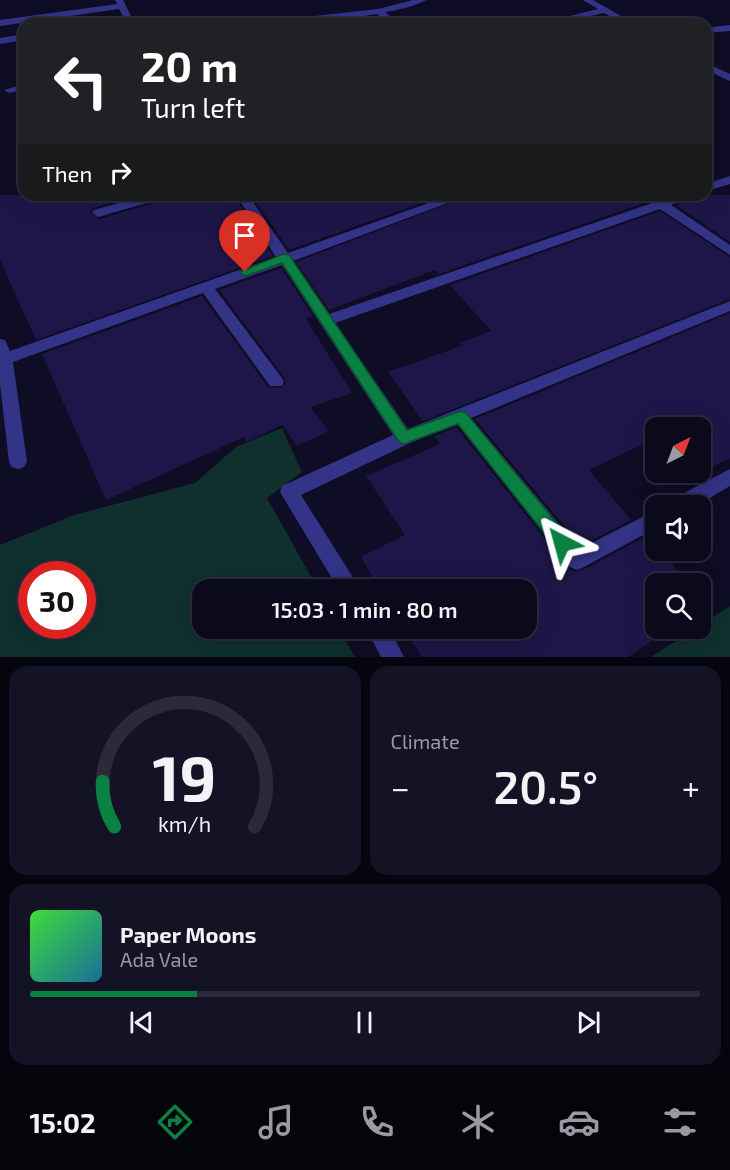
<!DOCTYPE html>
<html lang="en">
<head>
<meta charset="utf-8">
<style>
  body { margin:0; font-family:"Exo 2",sans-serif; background:#141225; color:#f1f3f6; height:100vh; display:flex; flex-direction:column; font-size:22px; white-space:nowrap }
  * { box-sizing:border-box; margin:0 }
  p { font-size:20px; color:#9a9aa3 }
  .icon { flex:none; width:33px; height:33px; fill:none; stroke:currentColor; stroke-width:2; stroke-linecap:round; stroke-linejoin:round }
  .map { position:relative; height:657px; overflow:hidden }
  .sheet { display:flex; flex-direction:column; gap:9px; padding:9px; background:#06050f; flex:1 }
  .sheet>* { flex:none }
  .top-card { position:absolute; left:18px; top:18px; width:694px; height:183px; border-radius:18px; box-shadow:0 6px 24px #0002,0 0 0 2px #2b2a3b; background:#202124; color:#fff; overflow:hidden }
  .needle { width:39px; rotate:42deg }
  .tools { position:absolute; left:645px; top:417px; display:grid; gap:12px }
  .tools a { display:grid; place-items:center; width:66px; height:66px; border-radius:12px; background:#0b091c; box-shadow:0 6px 24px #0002,0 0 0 2px #2b2a3b; font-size:30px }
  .speed { position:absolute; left:18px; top:561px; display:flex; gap:12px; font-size:30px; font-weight:700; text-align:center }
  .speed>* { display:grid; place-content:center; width:78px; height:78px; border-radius:50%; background:#0b091c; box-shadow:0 6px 24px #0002,0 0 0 2px #2b2a3b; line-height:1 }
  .speed .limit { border:9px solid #d22; background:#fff; color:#111 }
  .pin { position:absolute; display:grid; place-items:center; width:51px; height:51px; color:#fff; margin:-62px -26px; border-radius:50% 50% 50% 0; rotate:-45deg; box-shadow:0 0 6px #0007 }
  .pin .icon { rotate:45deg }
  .me { position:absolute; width:66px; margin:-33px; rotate:321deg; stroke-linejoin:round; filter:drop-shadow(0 0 4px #0008) }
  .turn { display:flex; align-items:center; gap:21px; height:126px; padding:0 24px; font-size:27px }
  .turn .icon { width:78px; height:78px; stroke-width:2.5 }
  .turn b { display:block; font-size:42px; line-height:51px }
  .then { display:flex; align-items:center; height:57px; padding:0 24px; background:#0003; gap:12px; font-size:22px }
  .big { font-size:45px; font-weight:600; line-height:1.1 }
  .sheet .card { flex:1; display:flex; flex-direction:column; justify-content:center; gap:9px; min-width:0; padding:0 21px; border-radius:18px; background:#141225 }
  .sheet .dial { align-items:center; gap:0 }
  .dial svg { height:156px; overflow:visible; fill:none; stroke:#2b2a3b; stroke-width:7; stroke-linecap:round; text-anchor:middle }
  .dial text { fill:#f1f3f6; stroke:none }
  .song { display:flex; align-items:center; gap:18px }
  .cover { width:72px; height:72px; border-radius:9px; background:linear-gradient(135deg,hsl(120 70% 55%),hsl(200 70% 35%)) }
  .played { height:6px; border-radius:3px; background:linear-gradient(90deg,#0b8043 25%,#2b2a3b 25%) }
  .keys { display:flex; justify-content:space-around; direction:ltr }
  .heat { display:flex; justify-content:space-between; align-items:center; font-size:33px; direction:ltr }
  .sheet .tiles { flex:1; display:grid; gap:9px; grid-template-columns:1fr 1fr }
  .card:last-child { grid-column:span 2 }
  .trip { position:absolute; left:192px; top:579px; width:345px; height:60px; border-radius:18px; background:#0b091c; box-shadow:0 6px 24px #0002,0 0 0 2px #2b2a3b; font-weight:600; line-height:60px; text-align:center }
  .menu { display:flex; height:96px; justify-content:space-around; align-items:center; background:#04040b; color:#9a9aa3 }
  .menu .icon { width:42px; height:42px }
  .menu .current { color:#0b8043 }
  .menu b { font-size:27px; color:#f1f3f6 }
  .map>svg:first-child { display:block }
</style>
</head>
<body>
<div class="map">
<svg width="730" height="657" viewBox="0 0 730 657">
  <rect width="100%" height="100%" fill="#0f0c25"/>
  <path fill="#0f302d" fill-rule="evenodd" d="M282 428 302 472 267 498 318 589 202 590V628L339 629 355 657H0V545L74 515 195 483 236 447ZM32 574H82V626H32Z
    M730 606V657H651L695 629 700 628 701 625Z"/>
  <path fill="#1e1648" d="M0 195H139L93 208 90 213 99 219 165 200 168 195H234L273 256 36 340 0 260Z
    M251 195H444L289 250Z
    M471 195H640L647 202 439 274 435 270 329 310 296 262Z
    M696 195H730V242L676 205Z
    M660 211 730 257V299L423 421 388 372 461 346 459 343 491 331 450 285Z
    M281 268 313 316 306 319 352 393 310 407 329 431 297 446 282 425 246 442 244 437 106 500 42 354 202 296 268 387 282 388 286 383 284 377 219 290Z
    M730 313V458L701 472 700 428H656V438L589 470 631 520 581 546 475 419Z
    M456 427 569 569 576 572 585 569 646 536 656 550H659L689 584H656V628H671L628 657H422L404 628H526V590H381L361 557 405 535 366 476 440 444 434 436Z"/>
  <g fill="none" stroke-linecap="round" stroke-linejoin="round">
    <path stroke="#23c0b0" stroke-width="2" stroke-dasharray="1.5 3" stroke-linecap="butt" d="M706 105 709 107"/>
    <path stroke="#23c0b0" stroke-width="3" stroke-dasharray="2 4" stroke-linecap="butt" d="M706 111 712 110 707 106"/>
    <path fill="#338" fill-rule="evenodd" d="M115 0H123L135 24H127L119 9 0 26V20L117 4Z"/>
    <path fill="#338" fill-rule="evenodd" d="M583 0H593L635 24H625L604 13 552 24H537L598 9Z
      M375 9H381L400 24H391L375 13Z
      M730 25V31L706 33V28Z
      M706 63 730 74V81L706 70Z
      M24 84V90L9 93 4 90Z
      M730 176V184L706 191V184Z
      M147 195H166L164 198 98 217 92 213 94 210Z
      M236 195H248L288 253 451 195H469L293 261 329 314 652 203 642 195H656L663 200 676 195H694L671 205 730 245V255L660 209 335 323 408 429 730 301V311L471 418 580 549 656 510V528L584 567 577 570 570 567 457 424 410 443 301 495 361 590H339L280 492 282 486 393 435 282 265 215 289 282 378 284 382 282 386H270L203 293 13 362 27 462 24 467 18 469 12 467 9 462 0 384V339L5 340 10 351 276 257Z
      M730 469V486L696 506H669L671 500Z
      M366 628H389L404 657H381Z"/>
    <path fill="#338" fill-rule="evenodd" d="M413 0H426C399 16 300 24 266 24L270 21 378 9Z
      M24 34V40L0 44V38Z"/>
  </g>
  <path fill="#0b8043" stroke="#07532c" stroke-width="1.5" d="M284 254 289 255 407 430 461 411 466 413 568 537 571 543 568 548 562 551 556 548 458 424 404 444 399 442 282 263 245 276 239 272Z"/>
</svg>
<div class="tools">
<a><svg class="needle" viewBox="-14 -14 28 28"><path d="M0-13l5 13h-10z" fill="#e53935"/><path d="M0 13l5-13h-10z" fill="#9a9aa3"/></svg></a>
<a><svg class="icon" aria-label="sound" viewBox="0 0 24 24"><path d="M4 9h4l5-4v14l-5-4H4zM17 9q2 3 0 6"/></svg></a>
<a><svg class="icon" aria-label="search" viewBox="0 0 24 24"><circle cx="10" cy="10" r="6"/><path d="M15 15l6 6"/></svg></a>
</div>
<div class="speed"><div class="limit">30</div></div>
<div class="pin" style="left:245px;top:272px;background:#d93025"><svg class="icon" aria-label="arrive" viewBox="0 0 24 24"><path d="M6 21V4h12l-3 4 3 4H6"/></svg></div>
<svg class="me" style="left:562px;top:543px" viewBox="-20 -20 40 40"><path d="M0-17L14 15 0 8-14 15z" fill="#0b8043" stroke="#fff" stroke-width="4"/></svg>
<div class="trip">15:03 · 1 min · 80 m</div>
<div class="top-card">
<div class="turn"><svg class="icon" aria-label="left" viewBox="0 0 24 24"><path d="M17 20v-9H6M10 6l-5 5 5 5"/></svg><div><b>20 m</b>Turn left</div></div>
<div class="then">Then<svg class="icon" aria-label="right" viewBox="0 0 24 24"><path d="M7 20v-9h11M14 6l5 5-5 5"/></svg></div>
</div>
</div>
<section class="sheet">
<div class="tiles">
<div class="card dial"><svg viewBox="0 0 100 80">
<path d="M14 69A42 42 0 1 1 86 69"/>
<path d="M14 69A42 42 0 0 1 8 46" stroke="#0b8043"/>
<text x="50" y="56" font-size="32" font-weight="700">19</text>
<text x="50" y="72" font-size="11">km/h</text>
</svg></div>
<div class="card"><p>Climate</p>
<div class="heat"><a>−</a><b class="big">20.5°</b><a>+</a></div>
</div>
<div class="card">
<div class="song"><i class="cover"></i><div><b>Paper Moons</b><p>Ada Vale</p></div></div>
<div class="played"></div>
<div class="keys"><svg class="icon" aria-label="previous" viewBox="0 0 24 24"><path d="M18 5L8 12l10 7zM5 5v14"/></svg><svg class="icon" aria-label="pause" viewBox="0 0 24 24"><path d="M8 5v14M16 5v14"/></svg><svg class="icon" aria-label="next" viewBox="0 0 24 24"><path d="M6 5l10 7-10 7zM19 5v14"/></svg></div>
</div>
</div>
</section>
<nav class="menu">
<b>15:02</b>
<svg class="icon current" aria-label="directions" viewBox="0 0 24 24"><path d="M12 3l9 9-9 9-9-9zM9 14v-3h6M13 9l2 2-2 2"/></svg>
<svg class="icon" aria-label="music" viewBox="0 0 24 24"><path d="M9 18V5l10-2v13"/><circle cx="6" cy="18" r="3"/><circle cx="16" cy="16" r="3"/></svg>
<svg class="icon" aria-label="phone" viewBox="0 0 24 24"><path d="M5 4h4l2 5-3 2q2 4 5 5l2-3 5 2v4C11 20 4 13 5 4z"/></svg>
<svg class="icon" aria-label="climate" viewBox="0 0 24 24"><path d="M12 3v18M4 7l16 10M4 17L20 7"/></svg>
<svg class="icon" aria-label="car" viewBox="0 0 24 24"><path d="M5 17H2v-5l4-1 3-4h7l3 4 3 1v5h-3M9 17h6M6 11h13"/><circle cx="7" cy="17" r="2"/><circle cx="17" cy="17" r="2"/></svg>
<svg class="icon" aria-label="filters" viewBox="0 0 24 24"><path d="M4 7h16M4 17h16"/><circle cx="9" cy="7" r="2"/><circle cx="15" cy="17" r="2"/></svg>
</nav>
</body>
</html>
